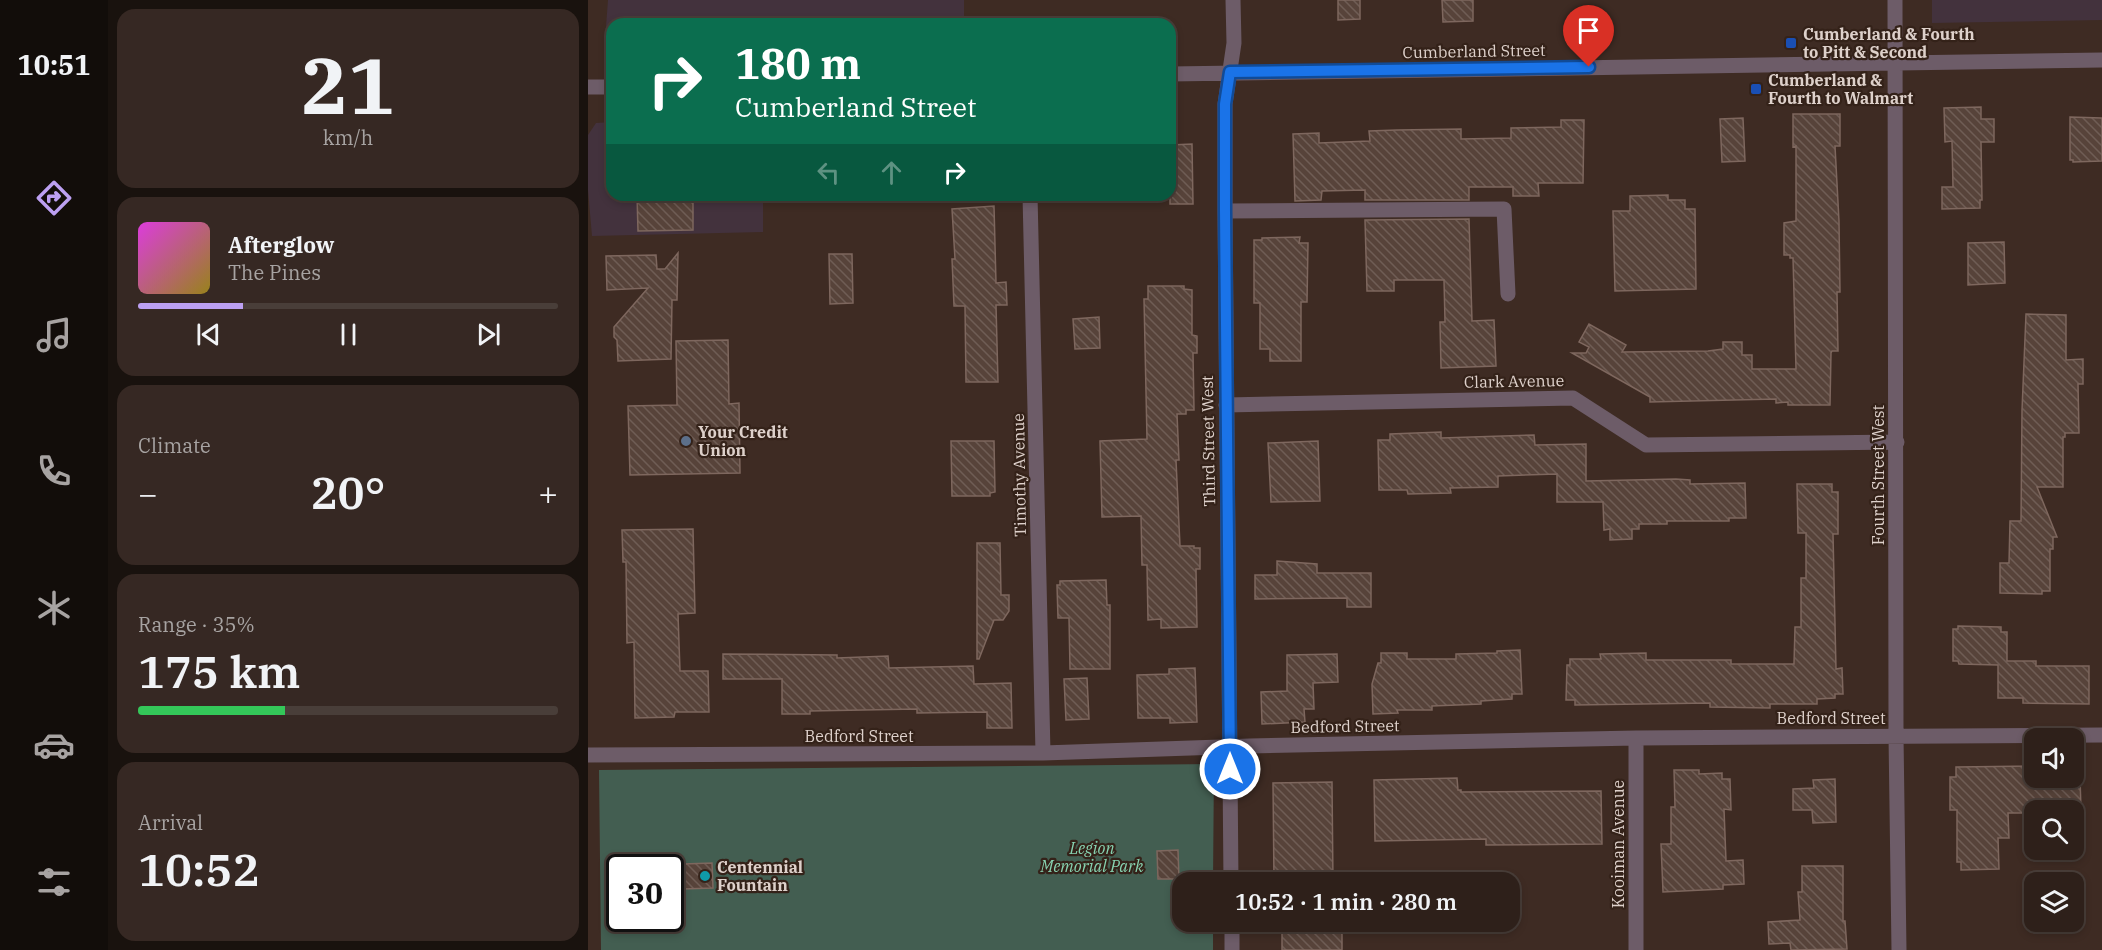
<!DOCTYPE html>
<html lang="en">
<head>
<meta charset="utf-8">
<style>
  body { margin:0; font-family:"IBM Plex Serif",serif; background:#362823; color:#f1f3f6; height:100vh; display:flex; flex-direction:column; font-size:22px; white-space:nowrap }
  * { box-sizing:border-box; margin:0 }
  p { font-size:20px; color:#a7a3a2 }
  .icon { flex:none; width:33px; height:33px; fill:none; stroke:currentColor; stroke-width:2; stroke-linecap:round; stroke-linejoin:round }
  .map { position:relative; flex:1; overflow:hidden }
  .panel { display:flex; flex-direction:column; gap:9px; padding:9px; background:#19120e; width:480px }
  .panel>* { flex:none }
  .guide { position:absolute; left:18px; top:18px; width:570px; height:183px; border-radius:18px; box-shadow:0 3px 9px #0003,0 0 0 2px #493e39; background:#0b6e4f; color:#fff; overflow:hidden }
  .fabs { position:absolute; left:1436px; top:728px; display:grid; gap:12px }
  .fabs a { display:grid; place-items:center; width:60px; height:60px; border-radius:12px; background:#2e201a; box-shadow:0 3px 9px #0003,0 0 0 2px #493e39; font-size:30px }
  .speed { position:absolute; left:18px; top:854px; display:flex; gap:12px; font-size:30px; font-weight:700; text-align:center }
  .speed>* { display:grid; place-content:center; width:78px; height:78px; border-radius:50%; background:#2e201a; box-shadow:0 3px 9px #0003,0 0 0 2px #493e39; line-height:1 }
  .speed .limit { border:3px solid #111; border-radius:9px; background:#fff; color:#111 }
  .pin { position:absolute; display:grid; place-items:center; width:51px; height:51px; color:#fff; margin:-62px -26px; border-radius:50% 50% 50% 0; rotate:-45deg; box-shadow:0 0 6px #0007 }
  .pin .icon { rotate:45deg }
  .me { position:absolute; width:66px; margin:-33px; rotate:0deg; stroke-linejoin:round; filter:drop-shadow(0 0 4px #0008) }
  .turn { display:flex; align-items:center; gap:21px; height:126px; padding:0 30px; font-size:27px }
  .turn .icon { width:78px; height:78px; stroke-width:2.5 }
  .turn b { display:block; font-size:42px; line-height:51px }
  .lanes { display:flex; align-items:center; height:57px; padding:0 30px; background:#0003; justify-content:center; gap:30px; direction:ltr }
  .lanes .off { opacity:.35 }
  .big { font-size:45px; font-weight:600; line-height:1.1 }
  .panel .card { flex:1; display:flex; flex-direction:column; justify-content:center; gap:9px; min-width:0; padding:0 21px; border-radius:18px; background:#362823 }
  .panel .dial { align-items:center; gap:0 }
  .dial b { font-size:78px; line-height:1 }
  .song { display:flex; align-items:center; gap:18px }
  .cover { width:72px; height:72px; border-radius:9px; background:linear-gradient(135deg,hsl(300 70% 55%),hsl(50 70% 35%)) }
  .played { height:6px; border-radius:3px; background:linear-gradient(90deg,#bca0f2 25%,#493e39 25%) }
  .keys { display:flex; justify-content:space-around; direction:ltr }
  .heat { display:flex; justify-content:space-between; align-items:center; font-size:33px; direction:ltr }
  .charge { height:9px; border-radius:4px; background:linear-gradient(90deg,#34c759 35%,#493e39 0) }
  .trip { position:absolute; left:584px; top:872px; width:348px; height:60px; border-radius:18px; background:#2e201a; box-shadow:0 3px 9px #0003,0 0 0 2px #493e39; font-weight:600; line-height:60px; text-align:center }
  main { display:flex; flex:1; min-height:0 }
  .menu { display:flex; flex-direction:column; width:108px; justify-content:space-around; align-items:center; background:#120d0a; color:#a7a3a2 }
  .menu .icon { width:42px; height:42px }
  .menu .active { color:#bca0f2 }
  .menu b { font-size:27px; color:#f1f3f6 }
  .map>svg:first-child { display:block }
</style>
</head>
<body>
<main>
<nav class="menu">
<b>10:51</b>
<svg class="icon active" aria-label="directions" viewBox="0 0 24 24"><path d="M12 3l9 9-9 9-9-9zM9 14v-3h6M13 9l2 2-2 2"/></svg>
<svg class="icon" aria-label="music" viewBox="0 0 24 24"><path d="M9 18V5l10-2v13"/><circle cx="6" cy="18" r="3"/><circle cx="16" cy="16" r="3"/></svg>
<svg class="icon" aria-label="phone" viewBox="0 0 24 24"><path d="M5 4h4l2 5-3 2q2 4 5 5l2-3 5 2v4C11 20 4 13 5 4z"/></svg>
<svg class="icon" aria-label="climate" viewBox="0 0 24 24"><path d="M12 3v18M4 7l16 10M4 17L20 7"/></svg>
<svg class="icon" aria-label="car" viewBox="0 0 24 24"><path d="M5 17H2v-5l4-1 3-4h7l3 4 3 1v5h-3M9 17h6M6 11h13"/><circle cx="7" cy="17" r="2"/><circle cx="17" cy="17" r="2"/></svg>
<svg class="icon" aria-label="filters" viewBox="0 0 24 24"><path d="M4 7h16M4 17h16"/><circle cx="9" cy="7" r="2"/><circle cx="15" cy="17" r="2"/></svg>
</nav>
<section class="panel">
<div class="card dial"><b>21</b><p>km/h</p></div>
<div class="card">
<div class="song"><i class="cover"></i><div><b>Afterglow</b><p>The Pines</p></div></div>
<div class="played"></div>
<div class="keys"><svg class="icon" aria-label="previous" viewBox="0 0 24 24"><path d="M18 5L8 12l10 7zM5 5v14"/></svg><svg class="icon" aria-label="pause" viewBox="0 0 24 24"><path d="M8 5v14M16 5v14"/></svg><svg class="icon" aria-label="next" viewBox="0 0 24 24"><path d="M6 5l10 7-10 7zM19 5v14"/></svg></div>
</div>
<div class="card"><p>Climate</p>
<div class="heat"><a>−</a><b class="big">20°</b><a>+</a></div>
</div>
<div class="card"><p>Range · 35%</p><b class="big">175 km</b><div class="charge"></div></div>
<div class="card"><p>Arrival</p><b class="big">10:52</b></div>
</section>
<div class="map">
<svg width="1514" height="950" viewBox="0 0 1514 950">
  <defs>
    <pattern id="building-back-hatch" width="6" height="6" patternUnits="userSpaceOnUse" patternTransform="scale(1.5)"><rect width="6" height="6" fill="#57433a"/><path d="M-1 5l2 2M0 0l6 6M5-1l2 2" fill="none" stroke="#6f5d55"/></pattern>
  </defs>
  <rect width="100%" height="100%" fill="#3e2b23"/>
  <path fill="#43323d" d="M20 0H376V24H24L23 52 17 40Z
    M1344 0H1514V20L1344 23Z
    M24 122V195H175V232L4 236 0 190V135L8 123Z"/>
  <path fill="#435e51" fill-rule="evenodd" d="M626 764 625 882H594V921H625V950H13L11 770ZM32 867H82V918H32Z"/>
  <path fill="url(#building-back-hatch)" stroke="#7e675e" stroke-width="1.5" d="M750 0H772V19L750 20Z
    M854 0H885V21L855 22Z
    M1393 107V119H1406V142H1393L1394 200H1392V208L1354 209V187H1365L1364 141 1357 142 1356 108Z
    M1205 114H1252V146H1247L1251 221 1252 292H1249L1250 351H1244L1243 353 1242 405H1200V402L1188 403V399L1062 402V397L984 353H998L1001 347 991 342 1001 324 1038 345 1034 352 1120 351 1135 349V342H1154V355H1164V369H1208L1205 258H1202V255H1196V223L1208 221V146L1205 147Z
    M1482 117 1514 118V161L1485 162V160H1482Z
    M1155 118 1157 161 1134 162 1132 119Z
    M973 120H996L995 183H950L951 196H925V187H881V200H777V190L734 191 733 200 707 201 705 134 731 133V143L782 141 781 131 809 130 873 129V139L923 138V128L973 127Z
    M604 144 605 204H582V145Z
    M49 195H105V230L50 231Z
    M1080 195V200H1097V209H1107L1108 289 1027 291 1025 211H1042V196Z
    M406 206 408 283 418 282 419 305H408L410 382H378L377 306H366L364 259H367L364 209Z
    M881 219 884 321 906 320 908 366 853 368 852 322H857L856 280H806V291H779L777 220Z
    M712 237 711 243H720L719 302H713V361H682V349H672V303H666V240H674V238Z
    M1416 242 1417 283 1380 285V243Z
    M90 253 89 300H84L83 359 30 361 29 340 26 337V327L60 288 19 290 18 256 68 255 69 269H77Z
    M241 254H264L265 303 242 304Z
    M560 286H596V289L604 290V335L609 336V353H605L606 410H598V414H589L591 460H588L592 546H606V548H612V569H608L609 627 573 628V619L560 620 559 565H554L553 516 514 517 512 441 559 439 556 299H560Z
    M1438 314 1478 315V360L1495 359V384H1490L1491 433H1477V437H1475V487H1449L1469 537H1465V549H1462V591H1454V594L1412 593V563H1421L1422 521H1433L1434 410Z
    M511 317 512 348 487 349 485 319Z
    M140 340 141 404 151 403 152 473 42 475 40 406 89 405 88 341Z
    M853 432V438L946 435 947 445 998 444V481L1088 479 1102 480V484L1157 483 1158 518H1141V521H1079V524H1051V529H1044V539L1022 540V529L1016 530 1015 502H969V474L910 476V487L862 488 863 493 820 494 819 490H791L790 440H802V434Z
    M363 441H406L407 492 402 493V496H364Z
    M730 441 732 501 683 502 680 443Z
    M1209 484H1244V492H1250V534H1245L1248 669 1254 668 1255 694H1247V698L1229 699V704H1182V708L1122 707V703L987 705V700H978L979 665H982V659H1013L1012 654 1058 653V660H1143V664H1206L1207 627H1213V578H1218V533H1210Z
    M105 529 107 613 90 614 92 671H120L121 712H87L86 717 47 718 46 642 39 643 38 562H35L34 530Z
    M389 543H412L413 595H421V611L415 620H406L391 659H389Z
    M689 561 729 564V573H783V607H759V598L667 599V575H689Z
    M518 580 519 605H522V669H482L481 618H470L469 585H472V581Z
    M1370 626 1413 627V632H1419V661H1448V666H1501V704L1435 703V698H1410V665L1371 664 1370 661H1365V629H1370Z
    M932 650 934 694H924V699L893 701V704L844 706V710H809L810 713 785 714 784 684 790 663H793V653H819V659H868V654L909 653V651Z
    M135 654 249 655V658L300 656 301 668 385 666 386 684 423 683 424 728H399V712L329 713V709L222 711V714H194V679H135Z
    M749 654 750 682 725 683 726 709H716L717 722 674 724 673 692 699 691V655Z
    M607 668 609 722 582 723V718H550L549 675 581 674V669Z
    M499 678 501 719 478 720 476 679Z
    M1446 766V777H1492L1493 810H1446V813H1420L1421 838H1410L1411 869 1373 870V862H1369V810H1362V777H1368V767Z
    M1086 770H1111V774L1134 773V779H1142L1143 810 1136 809 1138 861 1155 860 1156 884 1135 885V889L1075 892 1073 844H1083V807H1087Z
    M869 778 870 790H873V792L1013 791 1014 844 898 845V839L787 841 786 780Z
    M1247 779 1248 822 1225 823 1224 810H1205V789L1226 788 1225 780Z
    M744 782 745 882H686L685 783Z
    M590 850 591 879H570L569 851Z
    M124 863 125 888 95 889V864Z
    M1214 866H1255V921H1257L1259 949 1203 950 1202 943 1181 944 1180 922 1212 920 1210 892H1214Z
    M694 924H754V950H694Z"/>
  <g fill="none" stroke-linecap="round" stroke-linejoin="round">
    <path stroke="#6d5c68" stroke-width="15" d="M1307 0 1308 736 1311 950
      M582 74 1514 60
      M0 87H24
      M442 195 455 753
      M637 211 916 209 920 294
      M638 405 985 398 1058 445 1309 442
      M0 755 455 753 662 746 1048 738 1514 735
      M643 882 637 211V104L646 43 645 0
      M644 921V950
      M1048 950V738"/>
  </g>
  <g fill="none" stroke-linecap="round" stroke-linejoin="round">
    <defs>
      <path id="route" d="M642 769 637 211V104L642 72 1001 67"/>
    </defs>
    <use href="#route" stroke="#114b97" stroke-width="15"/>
    <use href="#route" stroke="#1a73e8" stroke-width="10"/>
  </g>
  <g fill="#1a4fb4" stroke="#342219" stroke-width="2">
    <rect x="1197" y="37" width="12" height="12" rx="3"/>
    <rect x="1162" y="83" width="12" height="12" rx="3"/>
  </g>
  <circle fill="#5c6f8a" stroke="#342219" stroke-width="2" cx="98" cy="441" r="6"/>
  <circle fill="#0f9aa8" stroke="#342219" stroke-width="2" cx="117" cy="876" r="6"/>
  <g text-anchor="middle" stroke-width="4.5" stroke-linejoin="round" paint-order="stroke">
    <g font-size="16" font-weight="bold" fill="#ded1cb" stroke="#342219" text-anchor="start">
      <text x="1215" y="40">Cumberland &amp; Fourth<tspan x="1215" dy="18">to Pitt &amp; Second</tspan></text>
      <text x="1180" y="86">Cumberland &amp;<tspan x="1180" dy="18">Fourth to Walmart</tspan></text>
      <text x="110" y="438">Your Credit<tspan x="110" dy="18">Union</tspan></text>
      <text x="129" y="873">Centennial<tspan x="129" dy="18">Fountain</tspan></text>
    </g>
    <g font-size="16" fill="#ded1cb" stroke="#342219">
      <text transform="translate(886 51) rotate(-1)" y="6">Cumberland Street</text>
      <text transform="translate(926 381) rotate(-1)" y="6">Clark Avenue</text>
      <text transform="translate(620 441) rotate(-91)" y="6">Third Street West</text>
      <text transform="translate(431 475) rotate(-91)" y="6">Timothy Avenue</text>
      <text transform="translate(1290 475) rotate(-90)" y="6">Fourth Street West</text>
      <text x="1243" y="724">Bedford Street</text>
      <text transform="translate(757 726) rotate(-1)" y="6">Bedford Street</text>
      <text x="271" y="742">Bedford Street</text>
      <text transform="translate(1030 844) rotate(-90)" y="6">Kooiman Avenue</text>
    </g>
    <g font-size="16" font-style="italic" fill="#87d3b1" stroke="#342219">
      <text x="504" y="854">Legion<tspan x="504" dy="18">Memorial Park</tspan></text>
    </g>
  </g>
</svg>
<div class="fabs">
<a><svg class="icon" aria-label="sound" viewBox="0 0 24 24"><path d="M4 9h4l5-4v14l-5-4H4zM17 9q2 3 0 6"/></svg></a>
<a><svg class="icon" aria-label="search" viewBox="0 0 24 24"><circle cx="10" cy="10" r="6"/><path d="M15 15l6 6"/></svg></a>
<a><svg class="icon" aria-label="layers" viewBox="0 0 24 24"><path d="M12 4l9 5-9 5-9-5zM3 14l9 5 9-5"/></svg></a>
</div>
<div class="speed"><div class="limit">30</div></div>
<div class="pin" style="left:1001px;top:67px;background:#d93025"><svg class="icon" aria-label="arrive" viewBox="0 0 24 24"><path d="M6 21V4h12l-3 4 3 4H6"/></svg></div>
<svg class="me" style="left:642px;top:769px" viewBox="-20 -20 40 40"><circle r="17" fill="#1a73e8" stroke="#fff" stroke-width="3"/><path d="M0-11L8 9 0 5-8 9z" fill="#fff"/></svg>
<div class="trip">10:52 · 1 min · 280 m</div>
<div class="guide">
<div class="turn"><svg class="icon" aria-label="right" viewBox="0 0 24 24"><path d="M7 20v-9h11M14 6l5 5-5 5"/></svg><div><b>180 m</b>Cumberland Street</div></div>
<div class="lanes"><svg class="icon off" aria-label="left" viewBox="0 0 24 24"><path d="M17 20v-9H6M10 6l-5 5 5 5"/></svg><svg class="icon off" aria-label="ahead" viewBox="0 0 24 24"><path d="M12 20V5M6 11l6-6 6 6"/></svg><svg class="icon" aria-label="right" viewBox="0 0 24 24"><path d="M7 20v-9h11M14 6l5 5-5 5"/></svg></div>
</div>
</div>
</main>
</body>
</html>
